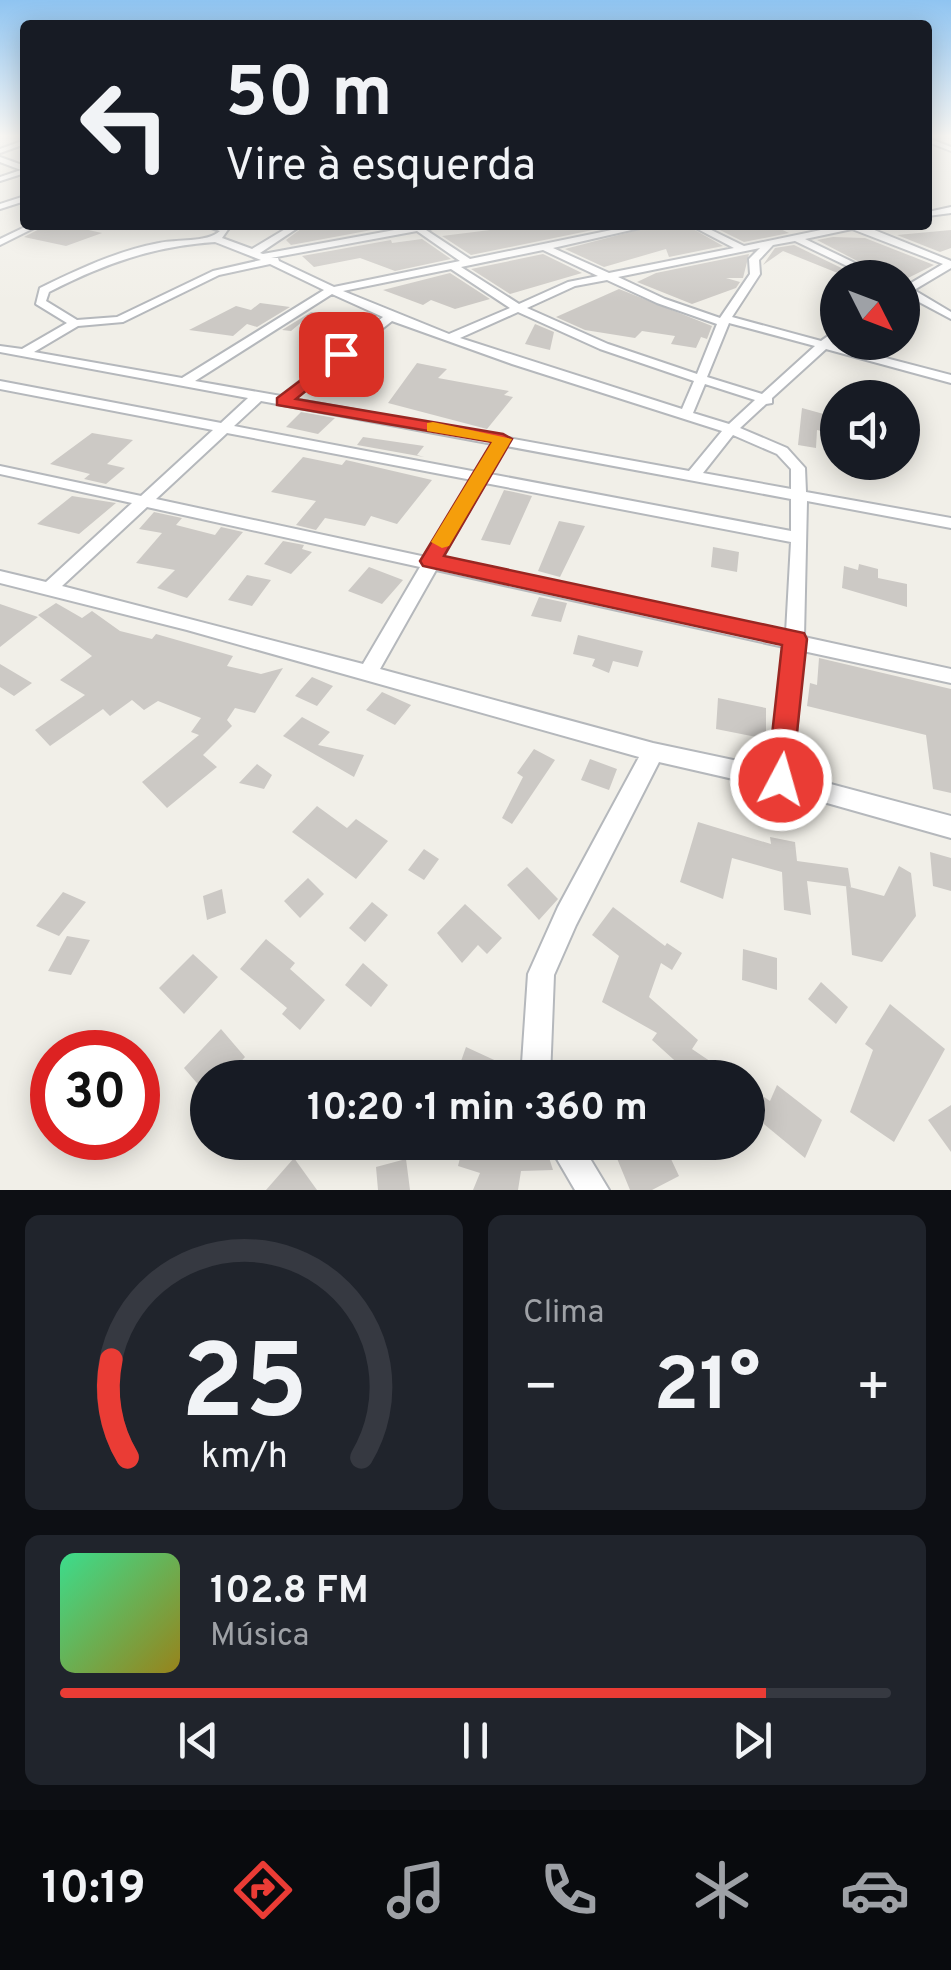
<!DOCTYPE html>
<html lang="pt">
<head>
<meta charset="utf-8">
<style>
  body { margin:0; font-family:Overpass,sans-serif; background:#20242c; color:#f1f3f6; height:100vh; display:flex; flex-direction:column; font-size:38px; white-space:nowrap }
  * { box-sizing:border-box; margin:0 }
  p { font-size:32px; color:#9ea1a6 }
  .icon { flex:none; width:55px; height:55px; fill:none; stroke:currentColor; stroke-width:2; stroke-linecap:round; stroke-linejoin:round }
  .map { position:relative; height:1190px; overflow:hidden }
  .sheet { display:flex; flex-direction:column; gap:25px; padding:25px; background:#0d0f14; flex:1 }
  .sheet>* { flex:none }
  .guide { position:absolute; left:20px; top:20px; width:912px; height:210px; border-radius:10px; box-shadow:0 5px 25px #0003; background:#171b24; color:#f1f3f6; overflow:hidden }
  .needle { width:65px; rotate:132deg }
  .buttons { position:absolute; left:820px; top:260px; display:grid; gap:20px }
  .buttons a { display:grid; place-items:center; width:100px; height:100px; border-radius:50%; background:#171b24; box-shadow:0 5px 25px #0003; font-size:50px }
  .speed { position:absolute; left:30px; top:1030px; display:flex; gap:20px; font-size:50px; font-weight:700; text-align:center }
  .speed>* { display:grid; place-content:center; width:130px; height:130px; border-radius:50%; background:#171b24; box-shadow:0 5px 25px #0003; line-height:1 }
  .speed .limit { border:15px solid #d22; background:#fff; color:#111 }
  .pin { position:absolute; display:grid; place-items:center; width:85px; height:85px; color:#fff; margin:-42px; border-radius:20px; box-shadow:0 5px 15px #0006 }
  .me { position:absolute; width:110px; margin:-55px; rotate:6deg; stroke-linejoin:round; filter:drop-shadow(0 0 8px #0008) }
  .turn { display:flex; align-items:center; gap:35px; height:210px; padding:0 40px; font-size:45px }
  .turn .icon { width:130px; height:130px; stroke-width:2.5 }
  .turn b { display:block; font-size:70px; line-height:85px }
  .big { font-size:75px; font-weight:700; line-height:1.1 }
  .sheet .widget { flex:1; display:flex; flex-direction:column; justify-content:center; gap:15px; min-width:0; padding:0 35px; border-radius:15px; background:#20242c }
  .sheet .dial { align-items:center; gap:0 }
  .dial svg { height:260px; overflow:visible; fill:none; stroke:#363941; stroke-width:7; stroke-linecap:round; text-anchor:middle }
  .dial text { fill:#f1f3f6; stroke:none }
  .song { display:flex; align-items:center; gap:30px }
  .cover { width:120px; height:120px; border-radius:15px; background:linear-gradient(135deg,hsl(150 70% 55%),hsl(50 70% 35%)) }
  .played { height:10px; border-radius:5px; background:linear-gradient(90deg,#ea3c35 85%,#363941 85%) }
  .keys { display:flex; justify-content:space-around; direction:ltr }
  .heat { display:flex; justify-content:space-between; align-items:center; font-size:55px; direction:ltr }
  .sheet .tiles { flex:1; display:grid; gap:25px; grid-template-columns:1fr 1fr }
  .widget:last-child { grid-column:span 2 }
  .trip { position:absolute; left:190px; top:1060px; width:575px; height:100px; border-radius:50px; background:#171b24; box-shadow:0 5px 25px #0003; font-weight:700; line-height:100px; text-align:center }
  .tabs { display:flex; height:160px; justify-content:space-around; align-items:center; background:#090b0e; color:#9ea1a6 }
  .tabs .icon { width:70px; height:70px }
  .tabs .selected { color:#ea3c35 }
  .tabs b { font-size:45px; color:#f1f3f6 }
  .map>svg:first-child { display:block }
</style>
</head>
<body>
<div class="map">
<svg width="951" height="1190" viewBox="0 0 951 1190">
  <rect width="100%" height="100%" fill="#f1efe8"/>
  <path fill="#ccc9c5" d="M47 225H66L102 233 66 246 24 237Z
    M306 225H387L388 227 291 245 286 240Z
    M531 225H617L471 255 442 236Z
    M657 225H686L723 246 669 257 666 249 604 267 565 249Z
    M710 225H772L789 233 744 242Z
    M951 230V248L940 252 897 235Z
    M833 237 865 238 934 265 902 281V278H890L817 240Z
    M422 239 451 259 395 271 360 258 314 267 302 256 391 240 392 243Z
    M794 245 862 278H850L783 251 763 265 775 248Z
    M543 254 582 273 510 294 471 269Z
    M749 254 743 278H726L740 282 736 288 692 304 637 282 656 273Z
    M450 273 490 299 455 309 431 300 423 305 383 290Z
    M619 289 712 326 707 339 701 337 696 348 671 344 675 336 642 331 635 338 585 330 556 317Z
    M260 303 290 307 257 327 247 324 233 336 189 330 236 306 251 310Z
    M311 312 355 316 368 324 354 335 303 321 291 331 282 330Z
    M535 324 554 332 550 350 525 344Z
    M417 363 447 369 438 378 509 391 504 395 513 397 487 429 388 403Z
    M802 408 838 418V435L817 430 816 448 798 445Z
    M301 412 335 418 318 434 286 427Z
    M92 433 133 440 107 464 125 468 106 484 84 479 90 474 50 464Z
    M363 437 424 446 417 455 424 457 357 445Z
    M303 457 342 465 346 460 432 480 397 524 371 516 365 526 325 518 316 530 296 525 316 501 271 492Z
    M504 490 532 496 510 545 481 540Z
    M72 496 116 503 79 534 37 524Z
    M154 512 182 518 176 525 215 535 221 527 243 532 187 598 157 588 175 570 136 563 162 533 139 529Z
    M559 521 585 526 560 577 538 571Z
    M283 541 304 545 302 549 312 552 291 574 264 564Z
    M713 547 739 552 737 572 711 567Z
    M859 564 878 569V578L907 584V607L842 588 844 566 858 570Z
    M369 567 403 580 382 604 348 591Z
    M247 575 271 580 252 606 228 600Z
    M539 597 567 603 561 622 531 616Z
    M56 603 82 618 92 611 120 631 152 639 156 634 233 656 227 666 261 674 283 668 255 713 235 708 227 720 232 726 203 755 217 767 167 808 142 782 199 735 191 732 201 718 158 701 144 710 132 700 110 716 103 709 50 746 35 730 85 695 60 680 92 656 38 615Z
    M0 604 38 617 0 647Z
    M578 635 643 651 638 667 613 661 609 673 592 666 595 659 573 654Z
    M819 658 951 689V793L933 789 926 735 807 706 810 683 817 685Z
    M0 664 32 683 14 696 0 687Z
    M312 677 333 686 317 706 295 696Z
    M382 692 411 705 395 725 366 710Z
    M718 698 766 708V739L716 729Z
    M302 717 330 732 318 745 364 755 354 777 283 736Z
    M534 749 555 760 512 824 502 818 523 777 517 773Z
    M590 759 617 769 609 790 581 780Z
    M257 764 272 775 264 789 239 783Z
    M317 806 347 828 356 819 388 841 356 879 292 832Z
    M698 822 771 844 770 837 795 842 797 861 848 868 851 887 807 881 811 915 784 910 782 872 732 858 723 899 680 882Z
    M424 849 439 859 424 880 408 870Z
    M930 852 951 858V891L933 886Z
    M899 866 911 873 916 916 882 962 852 955 846 886 884 896Z
    M527 867 558 899 539 920 507 885Z
    M308 878 324 894 300 918 284 901Z
    M222 889 226 913 207 920 203 896Z
    M63 892 86 902 59 936 36 926Z
    M372 902 388 915 365 942 349 928Z
    M465 904 502 938 487 954 478 945 462 963 437 933Z
    M613 907 665 946 667 943 682 953 672 970 661 963 649 997 698 1040 692 1049 735 1078H694L652 1040 657 1033 602 1002 619 956 592 935Z
    M67 936 90 940 71 975 48 971Z
    M266 939 295 963 290 969 325 1000 300 1030 282 1014 287 1008 240 969Z
    M743 949 777 958V990L742 980Z
    M193 954 218 977 184 1014 159 988Z
    M363 963 388 985 371 1007 345 985Z
    M821 982 848 1007 836 1024 808 999Z
    M890 1004 945 1049 894 1142 850 1112 873 1050 865 1044Z
    M221 1029 245 1057 226 1078H208V1096L184 1068Z
    M466 1047 518 1071 517 1078H455Z
    M777 1085 822 1120 805 1158 748 1111V1086L770 1101Z
    M951 1105V1152L928 1120Z
    M464 1142H544L553 1170 521 1171 518 1190H473L480 1173 458 1166Z
    M642 1142H663L679 1176 652 1190H630L616 1156Z
    M294 1158 317 1190H266Z
    M406 1159 410 1190H378L376 1167Z"/>
  <g fill="none" stroke-linecap="round" stroke-linejoin="round">
    <defs>
      <path id="minor" d="M928 138 951 147V151L928 142Z
        M25 140V144L0 153V149Z
        M0 157 25 166V173L0 181V177L21 170 0 162Z
        M25 196V201L0 209V204Z
        M951 207V213L928 216V212Z
        M29 225H40L0 245V239Z
        M203 225 229 228 222 238 252 249 292 225H302L260 253 263 254 422 225H441L426 230 470 259 636 225H653L553 248 609 273 734 248 690 225H701L744 246 845 225H862L951 261V268L914 290 951 312V319L906 295 902 296V285L906 286 943 264 852 229 805 239 886 278H872L795 241 773 245 759 260 760 274 732 317 821 341 838 329V338L832 344 951 375V383L826 349 772 398V403L766 404 740 428 787 448 805 468 806 492 951 518V528L807 501 804 637 951 669V683L803 651 793 774 951 816V838L781 790 659 762 576 925 554 975 550 1078H521L528 974 558 907 639 757 187 630 0 583V571L46 582 132 503 0 474V466L141 496 213 430 0 389V381L221 423 248 398 0 352V346L22 349 67 323 36 304 40 288C79 269 117 251 159 243 176 239 207 243 220 231ZM417 231 460 261 334 287 279 261 278 258H271ZM215 242 261 260 213 271 117 317 77 320 46 301 49 292C103 264 154 246 215 242ZM760 248 749 259 750 274 720 318 665 299 618 277ZM543 250 598 276 568 282 519 304 461 267ZM270 264 324 290 182 378 34 352 78 326 123 322 219 275ZM451 269 510 308 449 334 343 291ZM607 280 657 303 717 324 697 374 608 344 527 308 575 286ZM332 294 383 317 281 396 195 381ZM518 312 600 349 694 381 682 409 460 338ZM392 321 512 364 722 431 689 471 294 399ZM729 323 815 346 762 394 707 377ZM705 384 755 400 729 424 693 413ZM261 401 283 405 493 444 477 472 234 426ZM227 433 472 480 426 557 156 499ZM733 435 777 454 791 469V489L703 473ZM506 446 791 499V531L490 474ZM485 483 791 542 786 633 441 560ZM147 507 420 567 363 664 62 586ZM436 570 784 647 771 768 653 743 380 669Z
        M547 1142H580L609 1190H575Z"/>
    </defs>
    <use href="#minor" stroke="#b5b8bc" stroke-width="4"/>
    <use href="#minor" fill="#fff" fill-rule="evenodd"/>
  </g>
  <linearGradient id="sky" x2="0" y2="1"><stop stop-color="#8fc4f1"/><stop offset="0.45" stop-color="#f9f8f5"/><stop offset="1" stop-color="#f9f8f5" stop-opacity="0"/></linearGradient>
  <rect width="951" height="302" fill="url(#sky)"/>
  <path fill="#ea3c35" stroke="#982722" stroke-width="2.5" d="M341 350 348 354 346 358 296 399 503 434 512 439 444 556 804 633 807 639 791 789 781 792 771 789 767 780 782 645 423 566 420 561 492 442 277 405V398Z"/>
  <path fill="#f59e0b" d="M433 422 512 439 449 546 442 548 431 542 492 442 427 431V423Z"/>
</svg>
<div class="buttons">
<a><svg class="needle" viewBox="-14 -14 28 28"><path d="M0-13l5 13h-10z" fill="#e53935"/><path d="M0 13l5-13h-10z" fill="#9ea1a6"/></svg></a>
<a><svg class="icon" aria-label="sound" viewBox="0 0 24 24"><path d="M4 9h4l5-4v14l-5-4H4zM17 9q2 3 0 6"/></svg></a>
</div>
<div class="speed"><div class="limit">30</div></div>
<div class="pin" style="left:341px;top:354px;background:#d93025"><svg class="icon" aria-label="arrive" viewBox="0 0 24 24"><path d="M6 21V4h12l-3 4 3 4H6"/></svg></div>
<svg class="me" style="left:781px;top:780px" viewBox="-20 -20 40 40"><circle r="17" fill="#ea3c35" stroke="#fff" stroke-width="3"/><path d="M0-11L8 9 0 5-8 9z" fill="#fff"/></svg>
<div class="trip">10:20 · 1 min · 360 m</div>
<div class="guide">
<div class="turn"><svg class="icon" aria-label="left" viewBox="0 0 24 24"><path d="M17 20v-9H6M10 6l-5 5 5 5"/></svg><div><b>50 m</b>Vire à esquerda</div></div>
</div>
</div>
<section class="sheet">
<div class="tiles">
<div class="widget dial"><svg viewBox="0 0 100 80">
<path d="M14 69A42 42 0 1 1 86 69"/>
<path d="M14 69A42 42 0 0 1 9 39" stroke="#ea3c35"/>
<text x="50" y="56" font-size="32" font-weight="700">25</text>
<text x="50" y="72" font-size="11">km/h</text>
</svg></div>
<div class="widget"><p>Clima</p>
<div class="heat"><a>−</a><b class="big">21°</b><a>+</a></div>
</div>
<div class="widget">
<div class="song"><i class="cover"></i><div><b>102.8 FM</b><p>Música</p></div></div>
<div class="played"></div>
<div class="keys"><svg class="icon" aria-label="previous" viewBox="0 0 24 24"><path d="M18 5L8 12l10 7zM5 5v14"/></svg><svg class="icon" aria-label="pause" viewBox="0 0 24 24"><path d="M8 5v14M16 5v14"/></svg><svg class="icon" aria-label="next" viewBox="0 0 24 24"><path d="M6 5l10 7-10 7zM19 5v14"/></svg></div>
</div>
</div>
</section>
<nav class="tabs">
<b>10:19</b>
<svg class="icon selected" aria-label="directions" viewBox="0 0 24 24"><path d="M12 3l9 9-9 9-9-9zM9 14v-3h6M13 9l2 2-2 2"/></svg>
<svg class="icon" aria-label="music" viewBox="0 0 24 24"><path d="M9 18V5l10-2v13"/><circle cx="6" cy="18" r="3"/><circle cx="16" cy="16" r="3"/></svg>
<svg class="icon" aria-label="phone" viewBox="0 0 24 24"><path d="M5 4h4l2 5-3 2q2 4 5 5l2-3 5 2v4C11 20 4 13 5 4z"/></svg>
<svg class="icon" aria-label="climate" viewBox="0 0 24 24"><path d="M12 3v18M4 7l16 10M4 17L20 7"/></svg>
<svg class="icon" aria-label="car" viewBox="0 0 24 24"><path d="M5 17H2v-5l4-1 3-4h7l3 4 3 1v5h-3M9 17h6M6 11h13"/><circle cx="7" cy="17" r="2"/><circle cx="17" cy="17" r="2"/></svg>
</nav>
</body>
</html>
